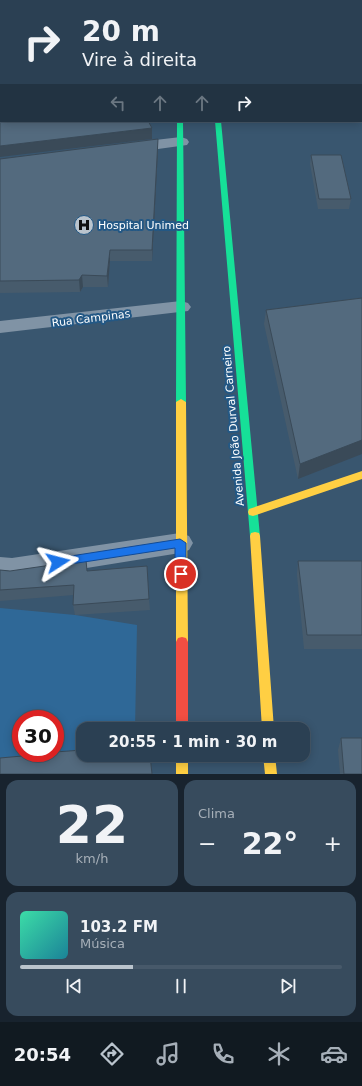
<!DOCTYPE html>
<html lang="pt">
<head>
<meta charset="utf-8">
<style>
  body { margin:0; font-family:"DejaVu Sans",sans-serif; background:#374b5d; color:#f1f3f6; height:100vh; display:flex; flex-direction:column; font-size:15px; white-space:nowrap }
  * { box-sizing:border-box; margin:0 }
  p { font-size:13px; color:#a6afb8 }
  .icon { flex:none; width:22px; height:22px; fill:none; stroke:currentColor; stroke-width:2; stroke-linecap:round; stroke-linejoin:round }
  .map { position:relative; height:774px; overflow:hidden }
  .details { display:flex; flex-direction:column; gap:6px; padding:6px; background:#18232e; flex:1 }
  .details>* { flex:none }
  .guide { position:absolute; left:0px; top:0px; width:362px; height:122px; box-shadow:0 2px 10px #0003,0 0 0 1px #47596a; background:#2b4053; color:#f1f3f6; overflow:hidden }
  .speed { position:absolute; left:12px; top:710px; display:flex; gap:8px; font-size:20px; font-weight:700; text-align:center }
  .speed>* { display:grid; place-content:center; width:52px; height:52px; border-radius:50%; background:#2b4053; box-shadow:0 2px 10px #0003,0 0 0 1px #47596a; line-height:1 }
  .speed .limit { border:6px solid #d22; background:#fff; color:#111 }
  .pin { position:absolute; display:grid; place-items:center; width:34px; height:34px; color:#fff; margin:-17px; border:2px solid #fff; border-radius:50%; box-shadow:0 1px 4px #0007 }
  .me { position:absolute; width:44px; margin:-22px; rotate:81deg; stroke-linejoin:round; filter:drop-shadow(0 0 3px #0008) }
  .turn { display:flex; align-items:center; gap:14px; height:84px; padding:0 16px; font-size:18px }
  .turn .icon { width:52px; height:52px; stroke-width:2.5 }
  .turn b { display:block; font-size:28px; line-height:34px }
  .lanes { display:flex; align-items:center; height:38px; padding:0 16px; background:#0003; justify-content:center; gap:20px; direction:ltr }
  .lanes .off { opacity:.35 }
  .big { font-size:30px; font-weight:700; line-height:1.1 }
  .details .widget { flex:1; display:flex; flex-direction:column; justify-content:center; gap:6px; min-width:0; padding:0 14px; border-radius:12px; background:#374b5d }
  .details .dial { align-items:center; gap:0 }
  .dial b { font-size:52px; line-height:1 }
  .song { display:flex; align-items:center; gap:12px }
  .cover { width:48px; height:48px; border-radius:6px; background:linear-gradient(135deg,hsl(160 70% 55%),hsl(190 70% 35%)) }
  .played { height:4px; border-radius:2px; background:linear-gradient(90deg,#bac4cd 35%,#47596a 35%) }
  .keys { display:flex; justify-content:space-around; direction:ltr }
  .heat { display:flex; justify-content:space-between; align-items:center; font-size:22px; direction:ltr }
  .details .tiles { flex:1; display:grid; gap:6px; grid-template-columns:1fr 1fr }
  .widget:last-child { grid-column:span 2 }
  .trip { position:absolute; left:76px; top:722px; width:234px; height:40px; border-radius:12px; background:#2b4053; box-shadow:0 2px 10px #0003,0 0 0 1px #47596a; font-weight:700; line-height:40px; text-align:center }
  .tabs { display:flex; height:64px; justify-content:space-around; align-items:center; background:#111a21; color:#a6afb8 }
  .tabs .icon { width:28px; height:28px }
  .tabs .current { color:#bac4cd }
  .tabs b { font-size:18px; color:#f1f3f6 }
  .map>svg:first-child { display:block }
</style>
</head>
<body>
<div class="map">
<svg width="362" height="774" viewBox="0 0 362 774">
  <rect width="100%" height="100%" fill="#39566f"/>
  <path fill="#2f6897" fill-rule="evenodd" d="M0 608 75 615 137 625 135 729H83V755L0 774ZM21 719H55V753H21Z"/>
  <g fill="none" stroke-linecap="round" stroke-linejoin="round">
    <path fill="#8093a5" fill-rule="evenodd" d="M102 0H114V1H102Z
      M181 137 187 139 189 142 187 145 129 153 123 151 121 148 123 145 129 143Z
      M181 301 188 303 191 307 188 311 0 333V321Z
      M180 533 189 536 193 543 189 550 180 553 12 580 0 579V557L12 558Z"/>
    <path fill="#16e098" fill-rule="evenodd" d="M210 0H216V1H210Z
      M177 121H183L186 402 181 405 176 402Z
      M215 121H221L260 536 259 539 255 540 251 539 250 536Z"/>
    <path fill="#ffcf43" fill-rule="evenodd" d="M165 0H171V1H165Z
      M181 399 186 402 188 642 186 646 182 647 178 646 176 642V402Z
      M362 471V479L253 516 249 515 248 512 249 509Z
      M255 532 259 533 260 536 274 729H262L250 536 251 533Z
      M176 755H188V774H176Z
      M263 755H275L277 774H265Z"/>
    <path fill="#f24e42" fill-rule="evenodd" d="M182 637 186 638 188 642V729H176V642L178 638Z"/>
  </g>
  <path fill="#475b6c" d="M250 0H362V49H361V1H250Z
    M158 150 152 261H110L108 287H83L80 292 0 293V159Z
    M311 155 351 199 349 209H318L310 164Z
    M362 298 298 479 264 324 266 310Z
    M298 561H362V649H304L297 575Z
    M0 570 10 571H88L149 599 150 610 75 615 73 605 74 595 0 601Z
    M341 738 362 774H340L338 750Z"/>
  <path fill="#3a4a58" d="M152 128V139L0 157V146Z
    M158 139V150L152 261V250Z
    M110 250V261L108 287 107 276Z
    M82 275 83 287 80 292 79 280Z
    M362 440V454L298 479 300 464Z"/>
  <path fill="#536a7e" stroke="#3a4a58" d="M0 0H97V1H1V59L0 52Z
    M253 0H362V39H361V1H253Z
    M0 60H1V121H148L152 128 0 146Z
    M158 139 152 250H110L107 276 82 275 79 280 0 281V159Z
    M311 155H341L351 199H319Z
    M362 298V440L300 464 266 310Z
    M86 560 87 571 147 566 149 599 73 605 74 585 0 590V570L10 571Z
    M298 561H362V635H307Z
    M341 738H362V774H344Z
    M83 750V755H150L152 774H0V758L55 753V752Z"/>
  <path fill="#1a73e8" stroke="#114b97" d="M180 539 186 543V574L185 577H177L175 574V548L58 566 54 565 53 562 54 559 58 558Z"/>
  <defs>
    <symbol id="hospital-disc" viewBox="-11 -11 22 22"><circle r="9.5" fill="#bac4cd" stroke="#235885"/><path d="M-5-5h3v3.5h4V-5h3V5h-3V1.5h-4V5h-3Z" fill="#111"/></symbol>
  </defs>
  <g fill-rule="evenodd">
    <use href="#hospital-disc" x="73" y="214" width="22" height="22"/>
  </g>
  <g text-anchor="middle" stroke-width="4" stroke-linejoin="round" paint-order="stroke">
    <g font-size="11" fill="#fff" stroke="#235885" text-anchor="start">
      <text x="98" y="229">Hospital Unimed</text>
    </g>
    <g font-size="11" fill="#fff" stroke="#235885">
      <text transform="translate(91 318) rotate(-7)" y="4">Rua Campinas</text>
      <text transform="translate(233 426) rotate(-95)" y="4">Avenida João Durval Carneiro</text>
    </g>
  </g>
</svg>
<div class="speed"><div class="limit">30</div></div>
<div class="pin" style="left:181px;top:574px;background:#d93025"><svg class="icon" aria-label="arrive" viewBox="0 0 24 24"><path d="M6 21V4h12l-3 4 3 4H6"/></svg></div>
<svg class="me" style="left:58px;top:562px" viewBox="-20 -20 40 40"><path d="M0-17L14 15 0 8-14 15z" fill="#1a73e8" stroke="#fff" stroke-width="4"/></svg>
<div class="trip">20:55 · 1 min · 30 m</div>
<div class="guide">
<div class="turn"><svg class="icon" aria-label="right" viewBox="0 0 24 24"><path d="M7 20v-9h11M14 6l5 5-5 5"/></svg><div><b>20 m</b>Vire à direita</div></div>
<div class="lanes"><svg class="icon off" aria-label="left" viewBox="0 0 24 24"><path d="M17 20v-9H6M10 6l-5 5 5 5"/></svg><svg class="icon off" aria-label="ahead" viewBox="0 0 24 24"><path d="M12 20V5M6 11l6-6 6 6"/></svg><svg class="icon off" aria-label="ahead" viewBox="0 0 24 24"><path d="M12 20V5M6 11l6-6 6 6"/></svg><svg class="icon" aria-label="right" viewBox="0 0 24 24"><path d="M7 20v-9h11M14 6l5 5-5 5"/></svg></div>
</div>
</div>
<section class="details">
<div class="tiles">
<div class="widget dial"><b>22</b><p>km/h</p></div>
<div class="widget"><p>Clima</p>
<div class="heat"><a>−</a><b class="big">22°</b><a>+</a></div>
</div>
<div class="widget">
<div class="song"><i class="cover"></i><div><b>103.2 FM</b><p>Música</p></div></div>
<div class="played"></div>
<div class="keys"><svg class="icon" aria-label="previous" viewBox="0 0 24 24"><path d="M18 5L8 12l10 7zM5 5v14"/></svg><svg class="icon" aria-label="pause" viewBox="0 0 24 24"><path d="M8 5v14M16 5v14"/></svg><svg class="icon" aria-label="next" viewBox="0 0 24 24"><path d="M6 5l10 7-10 7zM19 5v14"/></svg></div>
</div>
</div>
</section>
<nav class="tabs">
<b>20:54</b>
<svg class="icon current" aria-label="directions" viewBox="0 0 24 24"><path d="M12 3l9 9-9 9-9-9zM9 14v-3h6M13 9l2 2-2 2"/></svg>
<svg class="icon" aria-label="music" viewBox="0 0 24 24"><path d="M9 18V5l10-2v13"/><circle cx="6" cy="18" r="3"/><circle cx="16" cy="16" r="3"/></svg>
<svg class="icon" aria-label="phone" viewBox="0 0 24 24"><path d="M5 4h4l2 5-3 2q2 4 5 5l2-3 5 2v4C11 20 4 13 5 4z"/></svg>
<svg class="icon" aria-label="climate" viewBox="0 0 24 24"><path d="M12 3v18M4 7l16 10M4 17L20 7"/></svg>
<svg class="icon" aria-label="car" viewBox="0 0 24 24"><path d="M5 17H2v-5l4-1 3-4h7l3 4 3 1v5h-3M9 17h6M6 11h13"/><circle cx="7" cy="17" r="2"/><circle cx="17" cy="17" r="2"/></svg>
</nav>
</body>
</html>
